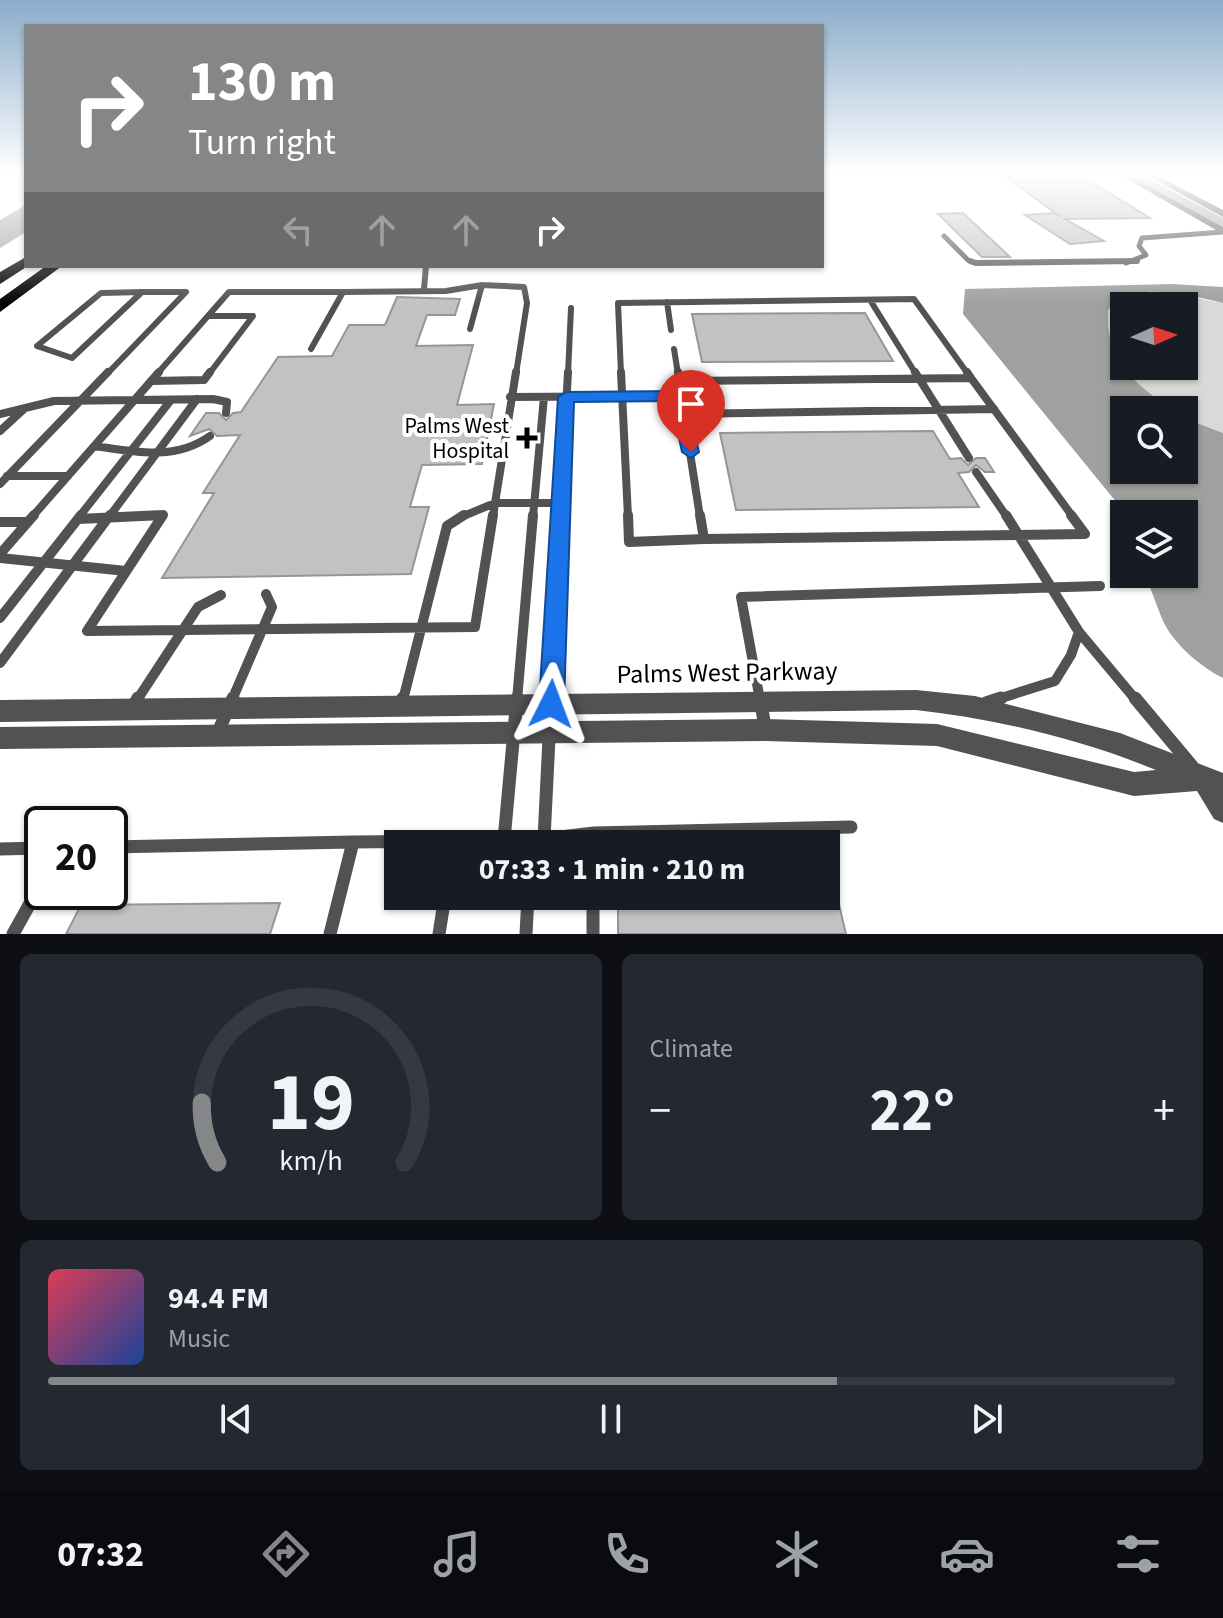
<!DOCTYPE html>
<html lang="en">
<head>
<meta charset="utf-8">
<style>
  body { margin:0; font-family:"Source Sans 3",sans-serif; background:#242831; color:#f1f3f6; height:100vh; display:flex; flex-direction:column; font-size:30px; white-space:nowrap }
  * { box-sizing:border-box; margin:0 }
  p { font-size:26px; color:#9ea1a6 }
  .icon { flex:none; width:44px; height:44px; fill:none; stroke:currentColor; stroke-width:2; stroke-linecap:round; stroke-linejoin:round }
  .map { position:relative; height:934px; overflow:hidden }
  .sheet { display:flex; flex-direction:column; gap:20px; padding:20px; background:#0d0f14; flex:1 }
  .sheet>* { flex:none }
  .guide { position:absolute; left:24px; top:24px; width:800px; height:244px; border-radius:0px; box-shadow:0 2px 6px #0004; background:#858687; color:#fff; overflow:hidden }
  .needle { width:52px; rotate:87deg }
  .controls { position:absolute; left:1110px; top:292px; display:grid; gap:16px }
  .controls a { display:grid; place-items:center; width:88px; height:88px; border-radius:0px; background:#171b24; box-shadow:0 2px 6px #0004; font-size:40px }
  .speed { position:absolute; left:24px; top:806px; display:flex; gap:16px; font-size:40px; font-weight:700; text-align:center }
  .speed>* { display:grid; place-content:center; width:104px; height:104px; border-radius:50%; background:#171b24; box-shadow:0 2px 6px #0004; line-height:1 }
  .speed .limit { border:4px solid #111; border-radius:12px; background:#fff; color:#111 }
  .pin { position:absolute; display:grid; place-items:center; width:68px; height:68px; color:#fff; margin:-82px -34px; border-radius:50% 50% 50% 0; rotate:-45deg; box-shadow:0 0 8px #0007 }
  .pin .icon { rotate:45deg }
  .me { position:absolute; width:88px; margin:-44px; rotate:3deg; stroke-linejoin:round; filter:drop-shadow(0 0 6px #0008) }
  .turn { display:flex; align-items:center; gap:28px; height:168px; padding:0 32px; font-size:36px }
  .turn .icon { width:104px; height:104px; stroke-width:2.5 }
  .turn b { display:block; font-size:56px; line-height:68px }
  .lanes { display:flex; align-items:center; height:76px; padding:0 32px; background:#0003; justify-content:center; gap:40px; direction:ltr }
  .lanes .off { opacity:.35 }
  .big { font-size:60px; font-weight:700; line-height:1.1 }
  .sheet .widget { flex:1; display:flex; flex-direction:column; justify-content:center; gap:12px; min-width:0; padding:0 28px; border-radius:12px; background:#242831 }
  .sheet .dial { align-items:center; gap:0 }
  .dial svg { height:208px; overflow:visible; fill:none; stroke:#363941; stroke-width:7; stroke-linecap:round; text-anchor:middle }
  .dial text { fill:#f1f3f6; stroke:none }
  .song { display:flex; align-items:center; gap:24px }
  .cover { width:96px; height:96px; border-radius:12px; background:linear-gradient(135deg,hsl(350 70% 55%),hsl(220 70% 35%)) }
  .played { height:8px; border-radius:4px; background:linear-gradient(90deg,#858687 70%,#363941 70%) }
  .keys { display:flex; justify-content:space-around; direction:ltr }
  .heat { display:flex; justify-content:space-between; align-items:center; font-size:44px; direction:ltr }
  .sheet .tiles { flex:1; display:grid; gap:20px; grid-template-columns:1fr 1fr }
  .widget:last-child { grid-column:span 2 }
  .trip { position:absolute; left:384px; top:830px; width:456px; height:80px; border-radius:0px; background:#171b24; box-shadow:0 2px 6px #0004; font-weight:700; line-height:80px; text-align:center }
  .menu { display:flex; height:128px; justify-content:space-around; align-items:center; background:#090b0e; color:#9ea1a6 }
  .menu .icon { width:56px; height:56px }
  .menu .selected { color:#858687 }
  .menu b { font-size:36px; color:#f1f3f6 }
  .map>svg:first-child { display:block }
</style>
</head>
<body>
<div class="map">
<svg width="1223" height="934" viewBox="0 0 1223 934">
  <rect width="100%" height="100%" fill="#fff"/>
  <path fill="#d9d9d9" fill-rule="evenodd" d="M1168 293 1223 303V433L1184 418V410C1149 410 1074 326 1119 298 1131 290 1153 294 1168 293ZM1124 306H1184V366H1124Z"/>
  <path fill="#a0a0a0" d="M26 205V232L0 248V220Z
    M1172 284 1223 287V303C1190 295 1131 279 1108 310 1105 362 1134 382 1172 410H1124V470H1184V418L1223 433V678C1201 667 1175 645 1164 623 1157 608 1153 592 1145 577L1147 574H1184V514H1126L963 314 965 289Z"/>
  <g fill="none" stroke-linecap="round" stroke-linejoin="round">
    <path fill="#a0a0a0" fill-rule="evenodd" d="M1130 175H1142L1223 218V227Z"/>
  </g>
  <path fill="#c2c2c2" stroke="#969696" stroke-width="2" d="M1003 175H1080L1150 218 1065 219 1104 241 1070 244 1025 215 1054 213 1061 217Z
    M963 213 1010 257H982L938 214Z
    M397 297 460 299 455 315H427L416 346 473 345 457 405 494 404 482 464 422 465 410 507H429L411 574 162 578 214 493H203L240 435 217 436 209 429 190 436 206 413H219L226 420 233 413 241 412 278 357 332 356 349 325H385Z
    M865 313 893 361 702 362 692 314Z
    M933 431 950 459 961 458 968 465 976 458H985L994 472H985L976 465 969 472 958 473 979 507 736 510 720 433Z
    M618 896H837L846 934H618Z
    M280 903 270 934H66L81 905Z"/>
  <g fill="none" stroke-linecap="round" stroke-linejoin="round">
    <path stroke="#525252" stroke-width="5" d="M944 236 968 260 975 263
      M1126 263 1146 255 1139 246 1142 238 1223 232"/>
    <path stroke="#525252" stroke-width="6" d="M970 261 976 263 1137 261
      M424 289 426 266
      M142 292 72 358 37 346 101 293Z
      M870 300 916 374
      M667 302 671 330
      M208 316H253L209 374
      M470 329 482 285 524 287 527 303 516 374
      M311 349 343 292 446 291 482 285
      M674 349 678 374
      M107 374 186 292H142
      M157 374 229 292H343
      M568 374 571 308
      M621 374 618 303 914 299 968 374"/>
    <path stroke="#525252" stroke-width="8" d="M621 372 628 517
      M678 372 679 381
      M915 372 969 458
      M967 372 971 378 679 381 678 396 684 414 994 409
      M971 378 1073 517
      M151 381 204 380 210 372
      M510 397 678 396
      M0 414 54 401 213 399 227 402 226 413
      M684 414 700 517
      M0 431 24 409
      M95 446C135 452 175 461 210 436
      M976 472 1007 517
      M7 476H68
      M0 484 108 372
      M32 517 159 372
      M79 517 171 400
      M109 517 197 399
      M122 517 163 515
      M461 517 495 503 516 372
      M493 517 495 503H561
      M533 517 544 397
      M560 517 568 372"/>
    <path stroke="#525252" stroke-width="10" d="M163 515 87 631 475 627 493 515
      M628 515 629 542 704 539
      M700 515 704 539 1085 534 1071 515
      M1006 515 1079 632 1136 700
      M78 519 163 515
      M0 522H28
      M0 554 34 515
      M0 558 126 571
      M0 618 81 515
      M0 663 110 515
      M137 700 198 607 221 595
      M232 700 272 607 266 594
      M403 700 447 526 464 515
      M517 700 533 515
      M551 700 560 515
      M760 700 741 597 1100 586
      M995 700 1055 681 1071 655 1079 632"/>
    <path stroke="#525252" stroke-width="13" d="M760 698 765 727
      M1135 698 1192 766
      M986 703 1001 698
      M402 704 403 698
      M134 705 138 698
      M218 732 233 698
      M594 833 851 827
      M544 839 594 833 593 844
      M504 840 517 698
      M453 841 544 839 551 698
      M353 842 453 841V844
      M110 847 353 842 330 934
      M0 849 42 848
      M593 896V934
      M13 934 42 882
      M439 934 445 896
      M526 934 528 896"/>
    <path fill="#525252" fill-rule="evenodd" d="M1120 175H1129L1223 227V234Z
      M1146 175H1156L1223 210V217Z
      M916 690 975 696 1120 733 1223 773V823L1214 819 1197 791 1134 796 937 746 765 741 0 749V727L765 719 937 724 1134 772 1156 770C1080 739 997 719 916 710L0 722V700Z"/>
    <path fill="#000" fill-rule="evenodd" d="M26 257 28 266 0 284V272Z
      M46 266H62L0 312V299Z"/>
  </g>
  <linearGradient id="sky" x2="0" y2="1"><stop stop-color="#8baccb"/><stop offset="0.57" stop-color="#fff"/><stop offset="1" stop-color="#fff" stop-opacity="0"/></linearGradient>
  <rect width="1223" height="305" fill="url(#sky)"/>
  <path fill="#1a73e8" stroke="#114b97" stroke-width="2" d="M678 391 686 396 699 452 691 458 682 452 671 401 574 402 564 704 560 713 551 716 542 713 539 704 558 397 566 392Z"/>
  <path fill="#000" stroke="#fff" stroke-width="3" d="M523 426h8v8h8v8h-8v8h-8v-8h-8v-8h8z"/>
  <g text-anchor="middle" stroke-width="8" stroke-linejoin="round" paint-order="stroke">
    <g font-size="22" fill="#000" stroke="#fff" text-anchor="end">
      <text x="509" y="433">Palms West<tspan x="509" dy="25">Hospital</tspan></text>
    </g>
    <g font-size="26" fill="#000" stroke="#fff">
      <text transform="translate(727 672) rotate(-1)" y="9">Palms West Parkway</text>
    </g>
  </g>
</svg>
<div class="controls">
<a><svg class="needle" viewBox="-14 -14 28 28"><path d="M0-13l5 13h-10z" fill="#e53935"/><path d="M0 13l5-13h-10z" fill="#9ea1a6"/></svg></a>
<a><svg class="icon" aria-label="search" viewBox="0 0 24 24"><circle cx="10" cy="10" r="6"/><path d="M15 15l6 6"/></svg></a>
<a><svg class="icon" aria-label="layers" viewBox="0 0 24 24"><path d="M12 4l9 5-9 5-9-5zM3 14l9 5 9-5"/></svg></a>
</div>
<div class="speed"><div class="limit">20</div></div>
<div class="pin" style="left:691px;top:452px;background:#d93025"><svg class="icon" aria-label="arrive" viewBox="0 0 24 24"><path d="M6 21V4h12l-3 4 3 4H6"/></svg></div>
<svg class="me" style="left:551px;top:704px" viewBox="-20 -20 40 40"><path d="M0-17L14 15 0 8-14 15z" fill="#1a73e8" stroke="#fff" stroke-width="4"/></svg>
<div class="trip">07:33 · 1 min · 210 m</div>
<div class="guide">
<div class="turn"><svg class="icon" aria-label="right" viewBox="0 0 24 24"><path d="M7 20v-9h11M14 6l5 5-5 5"/></svg><div><b>130 m</b>Turn right</div></div>
<div class="lanes"><svg class="icon off" aria-label="left" viewBox="0 0 24 24"><path d="M17 20v-9H6M10 6l-5 5 5 5"/></svg><svg class="icon off" aria-label="ahead" viewBox="0 0 24 24"><path d="M12 20V5M6 11l6-6 6 6"/></svg><svg class="icon off" aria-label="ahead" viewBox="0 0 24 24"><path d="M12 20V5M6 11l6-6 6 6"/></svg><svg class="icon" aria-label="right" viewBox="0 0 24 24"><path d="M7 20v-9h11M14 6l5 5-5 5"/></svg></div>
</div>
</div>
<section class="sheet">
<div class="tiles">
<div class="widget dial"><svg viewBox="0 0 100 80">
<path d="M14 69A42 42 0 1 1 86 69"/>
<path d="M14 69A42 42 0 0 1 8 46" stroke="#858687"/>
<text x="50" y="56" font-size="32" font-weight="700">19</text>
<text x="50" y="72" font-size="11">km/h</text>
</svg></div>
<div class="widget"><p>Climate</p>
<div class="heat"><a>−</a><b class="big">22°</b><a>+</a></div>
</div>
<div class="widget">
<div class="song"><i class="cover"></i><div><b>94.4 FM</b><p>Music</p></div></div>
<div class="played"></div>
<div class="keys"><svg class="icon" aria-label="previous" viewBox="0 0 24 24"><path d="M18 5L8 12l10 7zM5 5v14"/></svg><svg class="icon" aria-label="pause" viewBox="0 0 24 24"><path d="M8 5v14M16 5v14"/></svg><svg class="icon" aria-label="next" viewBox="0 0 24 24"><path d="M6 5l10 7-10 7zM19 5v14"/></svg></div>
</div>
</div>
</section>
<nav class="menu">
<b>07:32</b>
<svg class="icon selected" aria-label="directions" viewBox="0 0 24 24"><path d="M12 3l9 9-9 9-9-9zM9 14v-3h6M13 9l2 2-2 2"/></svg>
<svg class="icon" aria-label="music" viewBox="0 0 24 24"><path d="M9 18V5l10-2v13"/><circle cx="6" cy="18" r="3"/><circle cx="16" cy="16" r="3"/></svg>
<svg class="icon" aria-label="phone" viewBox="0 0 24 24"><path d="M5 4h4l2 5-3 2q2 4 5 5l2-3 5 2v4C11 20 4 13 5 4z"/></svg>
<svg class="icon" aria-label="climate" viewBox="0 0 24 24"><path d="M12 3v18M4 7l16 10M4 17L20 7"/></svg>
<svg class="icon" aria-label="car" viewBox="0 0 24 24"><path d="M5 17H2v-5l4-1 3-4h7l3 4 3 1v5h-3M9 17h6M6 11h13"/><circle cx="7" cy="17" r="2"/><circle cx="17" cy="17" r="2"/></svg>
<svg class="icon" aria-label="filters" viewBox="0 0 24 24"><path d="M4 7h16M4 17h16"/><circle cx="9" cy="7" r="2"/><circle cx="15" cy="17" r="2"/></svg>
</nav>
</body>
</html>
